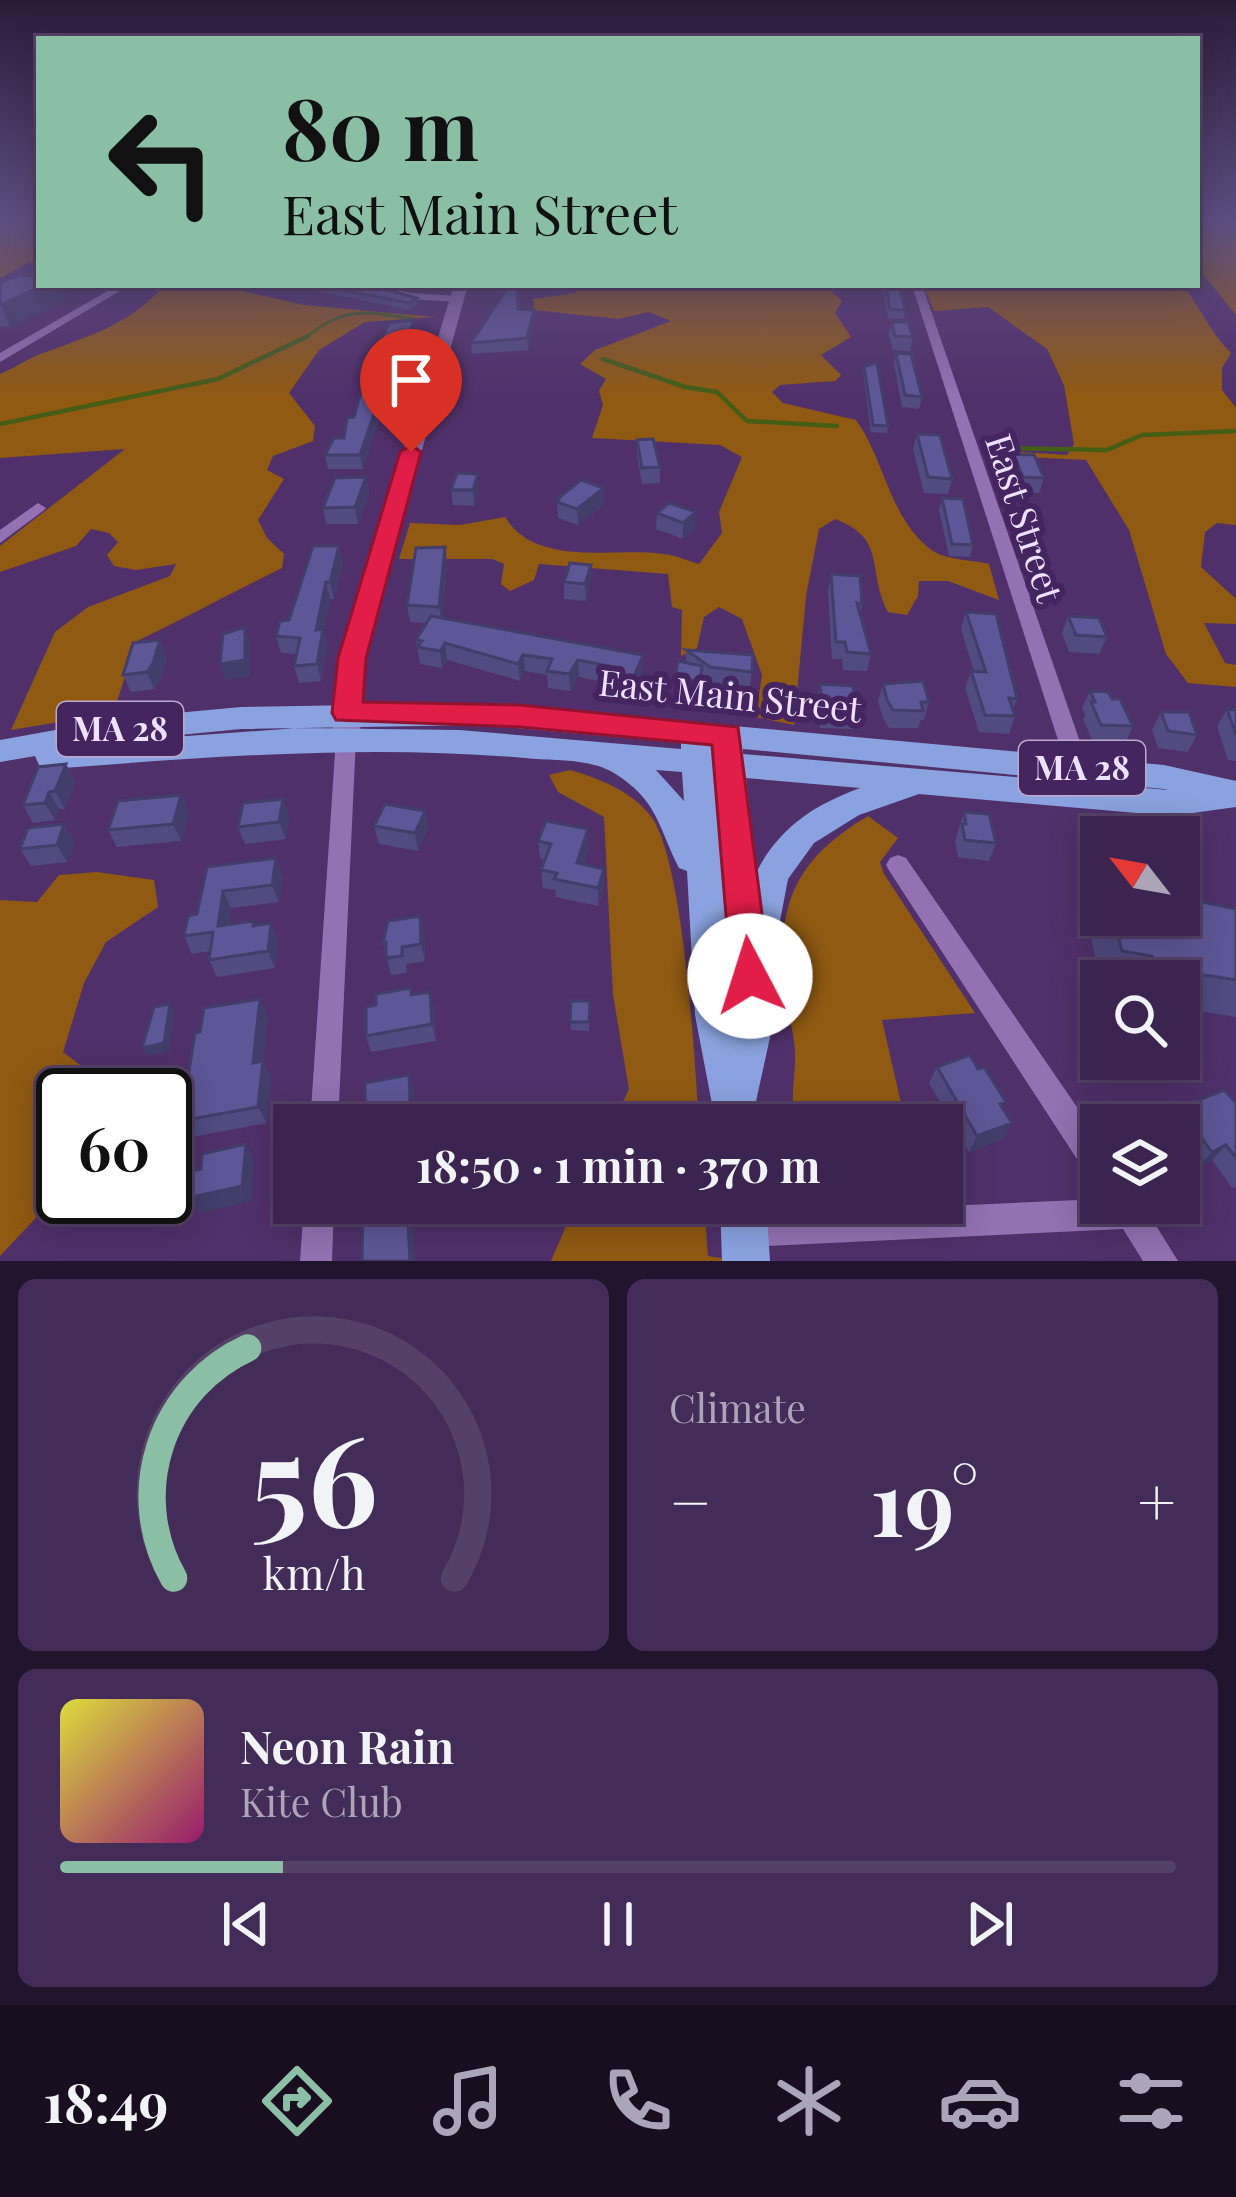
<!DOCTYPE html>
<html lang="en">
<head>
<meta charset="utf-8">
<style>
  body { margin:0; font-family:"Playfair Display",serif; background:#432c57; color:#f1f3f6; height:100vh; display:flex; flex-direction:column; font-size:45px; white-space:nowrap }
  * { box-sizing:border-box; margin:0 }
  p { font-size:39px; color:#aca4b7 }
  .icon { flex:none; width:66px; height:66px; fill:none; stroke:currentColor; stroke-width:2; stroke-linecap:round; stroke-linejoin:round }
  .map { position:relative; height:1261px; overflow:hidden }
  .side { display:flex; flex-direction:column; gap:18px; padding:18px; background:#21142c; flex:1 }
  .side>* { flex:none }
  .banner { position:absolute; left:36px; top:36px; width:1164px; height:252px; border-radius:0px; box-shadow:0 6px 30px #0003,0 0 0 3px #554167; background:#8abfa5; color:#111; overflow:hidden }
  .needle { width:78px; rotate:301deg }
  .buttons { position:absolute; left:1080px; top:816px; display:grid; gap:24px }
  .buttons a { display:grid; place-items:center; width:120px; height:120px; border-radius:0px; background:#3c2450; box-shadow:0 6px 30px #0003,0 0 0 3px #554167; font-size:60px }
  .speed { position:absolute; left:36px; top:1068px; display:flex; gap:24px; font-size:60px; font-weight:700; text-align:center }
  .speed>* { display:grid; place-content:center; width:156px; height:156px; border-radius:50%; background:#3c2450; box-shadow:0 6px 30px #0003,0 0 0 3px #554167; line-height:1 }
  .speed .limit { border:6px solid #111; border-radius:18px; background:#fff; color:#111 }
  .pin { position:absolute; display:grid; place-items:center; width:102px; height:102px; color:#fff; margin:-123px -51px; border-radius:50% 50% 50% 0; rotate:-45deg; box-shadow:0 0 12px #0007 }
  .pin .icon { rotate:45deg }
  .me { position:absolute; width:132px; margin:-66px; rotate:355deg; stroke-linejoin:round; filter:drop-shadow(0 0 9px #0008) }
  .turn { display:flex; align-items:center; gap:42px; height:252px; padding:0 48px; font-size:54px }
  .turn .icon { width:156px; height:156px; stroke-width:2.5 }
  .turn b { display:block; font-size:84px; line-height:102px }
  .big { font-size:90px; font-weight:700; line-height:1.1 }
  .side .widget { flex:1; display:flex; flex-direction:column; justify-content:center; gap:18px; min-width:0; padding:0 42px; border-radius:18px; background:#432c57 }
  .side .dial { align-items:center; gap:0 }
  .dial svg { height:312px; overflow:visible; fill:none; stroke:#554167; stroke-width:7; stroke-linecap:round; text-anchor:middle }
  .dial text { fill:#f1f3f6; stroke:none }
  .song { display:flex; align-items:center; gap:36px }
  .cover { width:144px; height:144px; border-radius:18px; background:linear-gradient(135deg,hsl(60 70% 55%),hsl(320 70% 35%)) }
  .played { height:12px; border-radius:6px; background:linear-gradient(90deg,#8abfa5 20%,#554167 20%) }
  .keys { display:flex; justify-content:space-around; direction:ltr }
  .heat { display:flex; justify-content:space-between; align-items:center; font-size:66px; direction:ltr }
  .side .tiles { flex:1; display:grid; gap:18px; grid-template-columns:1fr 1fr }
  .widget:last-child { grid-column:span 2 }
  .trip { position:absolute; left:273px; top:1104px; width:690px; height:120px; border-radius:0px; background:#3c2450; box-shadow:0 6px 30px #0003,0 0 0 3px #554167; font-weight:700; line-height:120px; text-align:center }
  .dock { display:flex; height:192px; justify-content:space-around; align-items:center; background:#180e20; color:#aca4b7 }
  .dock .icon { width:84px; height:84px }
  .dock .active { color:#8abfa5 }
  .dock b { font-size:54px; color:#f1f3f6 }
  .map>svg:first-child { display:block }
</style>
</head>
<body>
<div class="map">
<svg width="1236" height="1261" viewBox="0 0 1236 1261">
  <rect width="100%" height="100%" fill="#50306a"/>
  <path fill="#905a12" d="M0 221H39V263L29 262 0 278Z
    M1197 221H1236V315L1197 267Z
    M155 285H215L304 305 435 317 365 322 319 350 289 393 315 426 313 441 273 456 267 470 284 479 258 520 267 538 284 554 282 568C233 592 186 617 137 641L113 713 11 730 55 632 88 607 170 576 176 564 136 570 114 566 107 555 118 542 109 533 91 529 76 546 0 572V546L125 449 0 458V374C15 368 28 358 43 353 86 337 128 325 160 290Z
    M581 285H848L831 291 842 301 835 313 851 337 821 355 841 375 835 381 780 385 772 392 783 403 856 420C885 460 890 521 933 551 946 560 974 560 989 564L999 600 948 581H919L918 596 907 615 888 612C866 570 888 539 835 519L819 529 806 596 794 725 756 717 762 675 742 619 719 607 704 617 697 648 681 656 682 610 672 607 668 574 539 564 534 580 510 591 501 584 504 564 492 559H399L410 523 460 525 505 517C537 568 612 547 663 554 675 555 688 561 699 564L722 533 719 512 742 457 720 445 592 438 603 405 599 391 606 379 580 364 595 350 671 321 649 312 618 319 534 310 533 299 575 293Z
    M923 285H1182C1201 307 1211 334 1231 353L1222 368V390L1236 408V525L1217 523 1205 532 1201 567 1236 599V624L1204 623 1225 663 1236 665V687L1188 683 1166 654 1129 530 1086 460 989 455 988 450 1067 455 1074 444 1064 385 1047 349 988 307 934 311Z
    M570 770C598 778 631 791 650 815 684 857 695 1064 699 1125H612L629 1089 613 995 604 817 558 792 549 775Z
    M868 816 898 838 880 862 884 874 975 1013 882 1020 906 1125H796C789 1095 796 1080 795 1051 794 1033 788 1014 786 996 775 909 791 862 868 816Z
    M97 872 154 880 158 907 106 942 84 983 63 1052 105 1084V1095H63V1189L0 1256V900L37 902 59 875Z
    M576 1203H704L708 1256 738 1261H551Z"/>
  <g fill="none" stroke-linecap="round" stroke-linejoin="round">
    <path stroke="#445e16" stroke-width="3" d="M304 339C343 306 362 312 411 318"/>
    <path stroke="#445e16" stroke-width="4.5" d="M603 359 685 387 717 392 747 421 837 426
      M0 424 218 379 308 336
      M1007 448 1107 450 1142 435 1236 431"/>
    <path fill="#9371b2" fill-rule="evenodd" d="M118 285H130L0 362V353Z
      M361 285H379L410 293 457 296 462 299 457 302 410 299Z
      M912 285H922L1089 768 1085 774 1078 776 1071 774 1067 768Z
      M38 503 46 508 43 511 0 543V530Z
      M346 731 353 733 356 738 338 1125H310L336 738 339 733Z
      M898 855 906 858 1101 1142V1183L1090 1179 890 872 886 865 890 858Z
      M1101 1199V1203H1142L1178 1261H1143L1123 1229 746 1247 735 1242 730 1231 735 1220 746 1215Z
      M304 1203H334L332 1261H300Z"/>
    <path fill="#9371b2" fill-rule="evenodd" d="M454 285H468L364 658 360 736 356 743H336L332 736 340 658Z"/>
    <path fill="#8aa3e0" fill-rule="evenodd" d="M482 703 1164 765 1236 781V807L1171 816 919 794 859 815 814 843 788 879 777 937 766 951 774 1019 755 1106 760 1125H716L695 1015 687 871 679 868C658 827 658 800 614 773 589 758 553 761 525 758 365 744 209 757 50 769L39 765 35 756 0 762V740L122 718 241 707ZM482 725 681 743V749L459 730 298 728 118 741 241 729ZM743 749 1164 789 1168 790 743 754ZM656 770 682 772 684 801ZM746 778 860 788C814 805 780 827 757 871Z
      M720 1203H766L770 1261H722Z"/>
  </g>
  <path fill="#514b82" d="M0 283 60 285 65 300 10 327 0 326Z
    M286 285H370L417 298V304L410 310Z
    M402 285H437L435 290Z
    M501 285 518 309 534 310V321L528 350 472 354 471 343 501 298Z
    M882 285H899L905 310 904 319 888 318Z
    M891 322 913 337 910 351 893 350 889 335Z
    M415 332 414 337 415 348 401 370 385 415 380 416 363 469H328L325 455 344 438 354 417Z
    M896 353 922 397 919 409 902 407 894 364Z
    M864 366 888 426 887 433 871 432 863 373Z
    M917 434 952 479 948 494 924 493 913 449Z
    M637 440 660 467V483L642 484 637 455Z
    M1013 454 1044 478 1039 493 1018 492 1009 469Z
    M366 477 369 493 358 524H326L323 508Z
    M451 490H479L474 506 453 505Z
    M942 498 973 545 970 557 949 556 939 510Z
    M557 502 604 504 578 525 558 518Z
    M657 513 695 529 683 539 656 529Z
    M445 547 447 563 442 619 643 655 642 671 630 702 603 696V682L579 677 570 691 548 688 547 675 525 671 520 681 447 660 442 668 420 664 416 640 427 623 410 622 407 605Z
    M343 562 334 599H330L323 632 327 646 321 681 299 683 294 666 296 654 281 653 276 636Z
    M591 565V581L586 601 564 599V582Z
    M831 574 862 604 860 614 871 654 867 671 843 670 842 659H832L828 591Z
    M966 612 1017 699 1013 710 1015 716 1009 734 979 732 965 688 971 671H974L961 629Z
    M1068 616 1107 637 1099 654 1069 652 1062 633Z
    M686 650 753 655 750 689 708 685 701 679 698 698 674 695 675 678 686 663Z
    M167 657 161 680 154 689 131 692 123 675Z
    M820 684 857 712 853 729 820 728 817 701Z
    M883 684 929 702 924 720H921L918 728H889L883 718 878 701Z
    M1090 691 1112 699 1133 726 1125 744 1093 742 1083 719 1085 715 1082 708Z
    M1227 709 1236 710V761L1228 760 1217 726Z
    M1161 712 1197 735 1188 752 1158 748 1152 730Z
    M66 764 75 782 65 809H59L55 820 33 823 23 805Z
    M181 795 189 813 181 841 117 847 108 830Z
    M425 811 428 828 418 851 379 844 374 826Z
    M964 812 996 843 989 861 958 857 955 841Z
    M289 816 286 839 245 844 238 827Z
    M64 824 74 842 67 862 31 866 20 849Z
    M538 841 589 847 583 865 604 869V886L598 906 556 897 555 890 543 888 541 870 545 860 540 859Z
    M207 867 283 876 279 902 231 908 229 925 254 921 256 925 271 923 278 940 275 968 217 977 209 960 210 951 192 954 184 936 197 914Z
    M1179 897 1236 909V1017L1179 1008V981H1101V984L1089 927 1101 906V915H1179Z
    M420 916 424 933 425 961 406 964 407 973 391 975 383 943Z
    M411 988 412 995 434 1008 436 1041 371 1052 366 1036 376 1005Z
    M590 1001 589 1031 571 1030 570 1022Z
    M268 1016 263 1062 271 1077 267 1123 192 1137 181 1121Z
    M937 1067 1003 1108V1139L969 1152 929 1083Z
    M409 1075 414 1092 415 1125H366L365 1122Z
    M1236 1103V1186L1232 1188 1212 1160 1198 1167 1179 1141V1125L1166 1124 1179 1108Z
    M942 1155 954 1174 950 1182H942Z"/>
  <path fill="#423d6a" d="M44 285H60L65 300 10 327 1 305Z
    M534 310V321L528 350 527 338Z
    M414 320 415 348 401 370 385 415 383 402Z
    M378 402 380 416 363 469 360 455Z
    M478 474 479 490 474 506 473 490Z
    M366 477 369 493 358 524 355 507Z
    M604 488V504L578 525 577 509Z
    M696 512 695 529 683 539V523Z
    M339 546 343 562 334 599 330 582Z
    M445 547 447 563 442 623 439 607Z
    M591 565V581L586 601 585 584Z
    M326 582 330 599 323 632 327 646 321 681 317 664 316 630Z
    M245 627 250 644V676L225 680 220 664Z
    M160 640 167 657 161 680 154 689 147 672Z
    M445 643 447 660 442 668 440 651Z
    M523 655 525 671 520 681 518 664Z
    M643 655 642 671 630 702V685Z
    M578 660 579 677 570 691 569 674Z
    M66 764 75 782 65 809 55 791Z
    M49 792 59 809 55 820 45 803Z
    M181 795 189 813 181 841 173 824Z
    M283 799 289 816 286 839 279 822Z
    M425 811 428 828 418 851 415 833Z
    M64 824 74 842 67 862 57 845Z
    M588 829 589 847 578 881 577 863Z
    M276 858 283 876 279 902 272 885Z
    M604 869V886L598 906V888Z
    M223 891 231 908 226 943 218 926Z
    M420 916 424 933 425 961 421 944Z
    M271 923 278 940 275 968 268 951Z
    M430 992 434 1008 436 1041 432 1024Z
    M260 999 268 1016 263 1062 271 1077 267 1123 258 1107 253 1063Z
    M170 1004 175 1012 169 1051 147 1056 142 1048Z
    M409 1075 414 1092 415 1125H411Z
    M1012 1123 1003 1139 969 1152 977 1136Z
    M246 1144 254 1160 252 1201 199 1213 188 1198Z
    M1226 1145 1212 1160 1198 1167 1212 1152Z
    M407 1203H433V1205L412 1210 415 1261H410Z"/>
  <path fill="#5e5797" stroke="#423d6a" stroke-width="3" d="M20 275 39 277V285H44L0 305V283Z
    M317 285H370L417 298 409 303Z
    M501 285H517L518 309 534 310 527 338 471 343 506 290H500Z
    M886 285H899L905 310 890 309Z
    M414 320 409 335H413L399 357 383 402H378L360 455H325L334 438H344L347 418 354 417 368 366 389 323Z
    M891 322H908L913 337 895 336Z
    M896 353 911 354 922 397 905 395Z
    M877 363 888 426 873 425 864 366Z
    M917 434 940 435 952 479 928 477Z
    M653 439 660 467 642 468 637 440Z
    M1013 454 1034 455 1044 478 1023 477Z
    M457 473 478 474 473 490H451Z
    M366 477 355 507 323 508 335 478Z
    M581 480 604 488 577 509 557 502 562 495Z
    M942 498 963 499 973 545 952 544Z
    M669 503 696 512 683 523 657 513Z
    M313 546H339L330 582H326L316 630 323 629 317 664 294 666 300 638 276 636 280 621 289 620Z
    M445 547 439 607 407 605 416 548Z
    M570 563 591 565 585 584 564 582Z
    M831 574 860 576 862 604 857 603 871 654 847 652 845 642H836Z
    M966 612 996 614 1017 699 1009 698 1015 716 985 715 971 671 986 672Z
    M431 616 643 655 630 685 603 679 609 666 578 660 569 674 547 671 552 659 523 655 518 664 445 643 440 651 417 647 422 641 416 640Z
    M1068 616 1099 618 1107 637 1076 635Z
    M245 627V660L220 664 223 634Z
    M160 640 153 663 147 672 123 675 133 643Z
    M686 650 753 655 752 672 710 667Z
    M678 661 702 666 700 681 675 678Z
    M923 681 929 702H921L923 711 893 710 887 700 883 684Z
    M820 684 853 686 857 712 823 710Z
    M1090 691 1108 692 1112 699H1120L1133 726 1101 725 1091 702H1095Z
    M1227 709 1236 710V735Z
    M1161 712H1189L1197 735 1168 731Z
    M66 764 55 791 49 792 45 803 23 805 38 767Z
    M181 795 173 824 108 830 118 801Z
    M283 799 279 822 238 827 243 803Z
    M385 804 425 811 415 833 374 826Z
    M964 812 989 814 996 843 965 840 962 824H966Z
    M546 821 588 829 577 863 604 869 598 888 554 879 557 873 541 870 551 844 538 841Z
    M64 824 57 845 20 849 28 828Z
    M276 858 272 885 223 891 218 926 254 921 253 926 271 923 268 951 209 960 213 932 184 936 188 916 197 914 207 867Z
    M1179 897 1236 909V980L1154 967 1152 956 1122 951 1113 915H1179V903L1181 904Z
    M420 916 421 944 402 947V956L386 958V942L383 943 388 921Z
    M411 988V995L430 992 432 1024 366 1036V1007L376 1005V994Z
    M260 999 253 1063 263 1061 258 1107 181 1121 195 1033 200 1032 204 1008Z
    M571 1001H590L589 1022H570Z
    M170 1004 164 1043 142 1048 154 1007Z
    M970 1055 978 1069 984 1067 1006 1102 1000 1104 1012 1123 977 1136 937 1067Z
    M409 1075 411 1125H386V1118L365 1122V1083Z
    M1224 1090 1236 1103V1158L1226 1145 1212 1152 1179 1108Z
    M246 1144 242 1186 188 1198 191 1171 201 1169 202 1154Z
    M942 1155H949L954 1174 942 1175Z
    M363 1203H407L410 1261H362Z"/>
  <linearGradient id="sky" x2="0" y2="1"><stop stop-color="#2c1a3a"/><stop offset="0.56" stop-color="#5e4e81"/><stop offset="1" stop-color="#5e4e81" stop-opacity="0"/></linearGradient>
  <rect width="1236" height="397" fill="url(#sky)"/>
  <path fill="#e11d48" stroke="#92132f" stroke-width="3" d="M411 445 421 452 366 658 363 702 520 705 738 727 770 976 764 989 750 994 737 989 731 976 712 745 520 727 336 720 332 713 338 658 400 452Z"/>
  <g text-anchor="middle" stroke-width="12" stroke-linejoin="round" paint-order="stroke">
    <g fill="#45255f" stroke="#bba9ce" stroke-width="3">
      <rect x="57" y="702" width="126" height="54" rx="9"/>
      <rect x="1019" y="741" width="126" height="54" rx="9"/>
    </g>
    <g font-size="33" font-weight="bold" fill="#eee1fd">
      <text x="120" y="741">MA 28</text>
      <text x="1082" y="780">MA 28</text>
    </g>
    <g font-size="36" fill="#eee1fd" stroke="#45255f">
      <text transform="translate(1024 518) rotate(72)" y="13">East Street</text>
      <text transform="translate(730 696) rotate(6)" y="13">East Main Street</text>
    </g>
  </g>
</svg>
<div class="buttons">
<a><svg class="needle" viewBox="-14 -14 28 28"><path d="M0-13l5 13h-10z" fill="#e53935"/><path d="M0 13l5-13h-10z" fill="#aca4b7"/></svg></a>
<a><svg class="icon" aria-label="search" viewBox="0 0 24 24"><circle cx="10" cy="10" r="6"/><path d="M15 15l6 6"/></svg></a>
<a><svg class="icon" aria-label="layers" viewBox="0 0 24 24"><path d="M12 4l9 5-9 5-9-5zM3 14l9 5 9-5"/></svg></a>
</div>
<div class="speed"><div class="limit">60</div></div>
<div class="pin" style="left:411px;top:452px;background:#d93025"><svg class="icon" aria-label="arrive" viewBox="0 0 24 24"><path d="M6 21V4h12l-3 4 3 4H6"/></svg></div>
<svg class="me" style="left:750px;top:976px" viewBox="-20 -20 40 40"><circle r="19" fill="#fff"/><path d="M0-13L10 11 0 6-10 11z" fill="#e11d48"/></svg>
<div class="trip">18:50 · 1 min · 370 m</div>
<div class="banner">
<div class="turn"><svg class="icon" aria-label="left" viewBox="0 0 24 24"><path d="M17 20v-9H6M10 6l-5 5 5 5"/></svg><div><b>80 m</b>East Main Street</div></div>
</div>
</div>
<section class="side">
<div class="tiles">
<div class="widget dial"><svg viewBox="0 0 100 80">
<path d="M14 69A42 42 0 1 1 86 69"/>
<path d="M14 69A42 42 0 0 1 33 10" stroke="#8abfa5"/>
<text x="50" y="56" font-size="32" font-weight="700">56</text>
<text x="50" y="72" font-size="11">km/h</text>
</svg></div>
<div class="widget"><p>Climate</p>
<div class="heat"><a>−</a><b class="big">19°</b><a>+</a></div>
</div>
<div class="widget">
<div class="song"><i class="cover"></i><div><b>Neon Rain</b><p>Kite Club</p></div></div>
<div class="played"></div>
<div class="keys"><svg class="icon" aria-label="previous" viewBox="0 0 24 24"><path d="M18 5L8 12l10 7zM5 5v14"/></svg><svg class="icon" aria-label="pause" viewBox="0 0 24 24"><path d="M8 5v14M16 5v14"/></svg><svg class="icon" aria-label="next" viewBox="0 0 24 24"><path d="M6 5l10 7-10 7zM19 5v14"/></svg></div>
</div>
</div>
</section>
<nav class="dock">
<b>18:49</b>
<svg class="icon active" aria-label="directions" viewBox="0 0 24 24"><path d="M12 3l9 9-9 9-9-9zM9 14v-3h6M13 9l2 2-2 2"/></svg>
<svg class="icon" aria-label="music" viewBox="0 0 24 24"><path d="M9 18V5l10-2v13"/><circle cx="6" cy="18" r="3"/><circle cx="16" cy="16" r="3"/></svg>
<svg class="icon" aria-label="phone" viewBox="0 0 24 24"><path d="M5 4h4l2 5-3 2q2 4 5 5l2-3 5 2v4C11 20 4 13 5 4z"/></svg>
<svg class="icon" aria-label="climate" viewBox="0 0 24 24"><path d="M12 3v18M4 7l16 10M4 17L20 7"/></svg>
<svg class="icon" aria-label="car" viewBox="0 0 24 24"><path d="M5 17H2v-5l4-1 3-4h7l3 4 3 1v5h-3M9 17h6M6 11h13"/><circle cx="7" cy="17" r="2"/><circle cx="17" cy="17" r="2"/></svg>
<svg class="icon" aria-label="filters" viewBox="0 0 24 24"><path d="M4 7h16M4 17h16"/><circle cx="9" cy="7" r="2"/><circle cx="15" cy="17" r="2"/></svg>
</nav>
</body>
</html>
